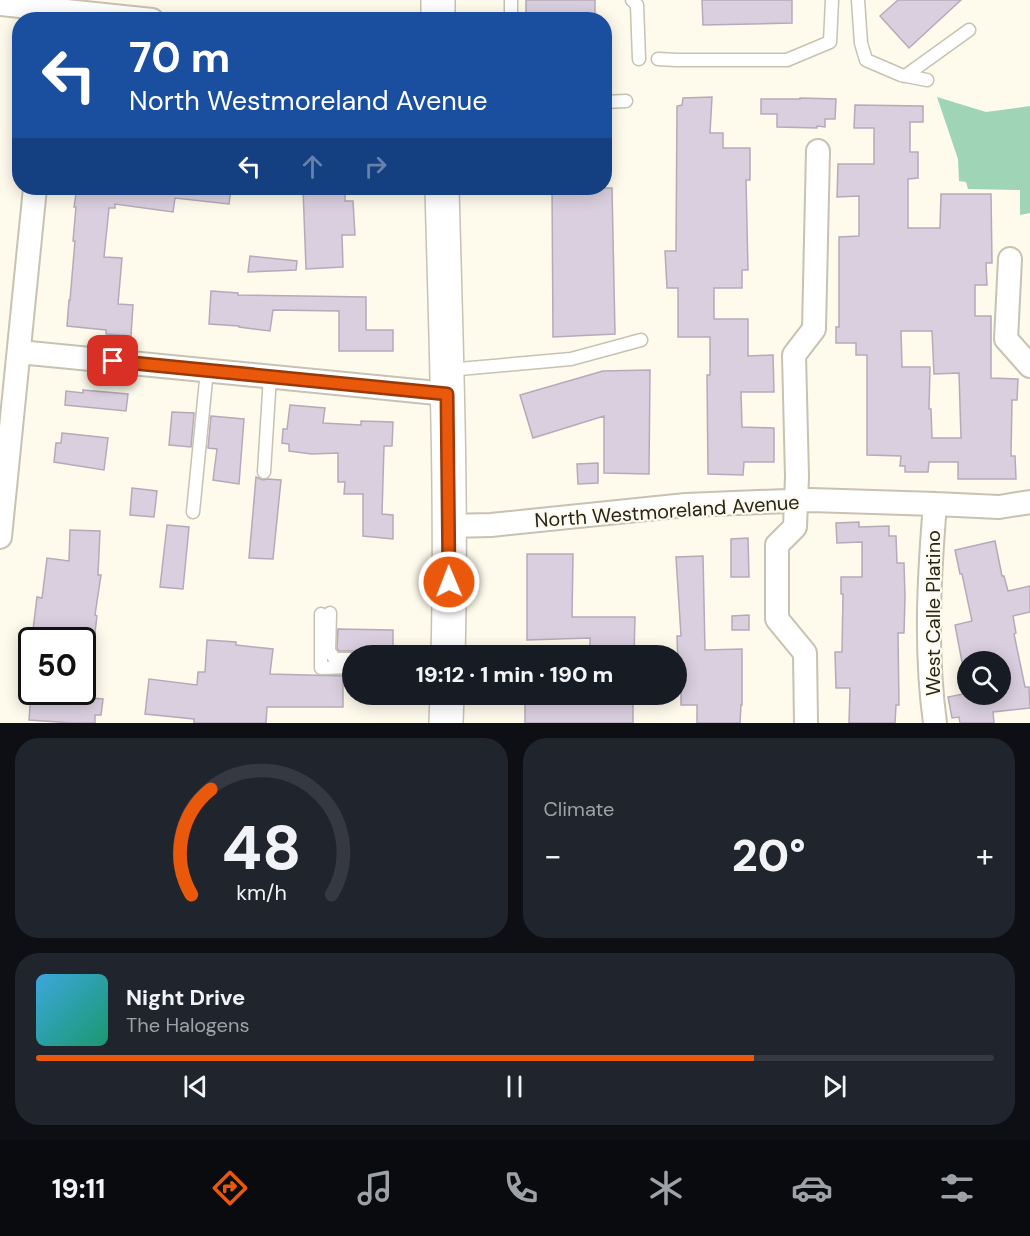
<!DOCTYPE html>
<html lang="en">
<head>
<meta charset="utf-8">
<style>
  body { margin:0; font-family:"DM Sans",sans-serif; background:#20242c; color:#f1f3f6; height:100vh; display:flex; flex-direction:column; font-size:22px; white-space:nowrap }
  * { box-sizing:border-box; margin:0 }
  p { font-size:20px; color:#9ea1a6 }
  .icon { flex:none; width:33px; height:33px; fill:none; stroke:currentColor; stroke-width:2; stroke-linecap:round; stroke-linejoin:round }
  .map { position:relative; height:723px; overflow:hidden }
  .details { display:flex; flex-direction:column; gap:15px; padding:15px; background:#0d0f14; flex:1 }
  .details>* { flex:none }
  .top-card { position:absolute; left:12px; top:12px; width:600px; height:183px; border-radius:24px; box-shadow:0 3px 15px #0003; background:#1a4fa0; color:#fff; overflow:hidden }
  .tools { position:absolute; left:957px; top:651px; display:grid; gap:12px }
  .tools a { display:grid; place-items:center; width:54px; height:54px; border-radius:50%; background:#171b24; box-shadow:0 3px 15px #0003; font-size:30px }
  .speed { position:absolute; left:18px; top:627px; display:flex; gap:12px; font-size:30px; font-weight:700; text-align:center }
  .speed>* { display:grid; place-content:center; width:78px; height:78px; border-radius:50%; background:#171b24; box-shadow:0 3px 15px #0003; line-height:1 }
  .speed .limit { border:3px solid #111; border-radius:9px; background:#fff; color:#111 }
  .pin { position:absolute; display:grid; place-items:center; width:51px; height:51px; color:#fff; margin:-26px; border-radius:12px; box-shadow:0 3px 9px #0006 }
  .me { position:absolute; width:66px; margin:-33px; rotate:359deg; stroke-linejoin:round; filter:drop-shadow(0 0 4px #0008) }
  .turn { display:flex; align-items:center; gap:21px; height:126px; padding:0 18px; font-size:27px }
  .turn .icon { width:78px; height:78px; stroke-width:2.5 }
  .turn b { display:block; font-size:42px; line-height:51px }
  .lanes { display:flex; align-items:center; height:57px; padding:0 18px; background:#0003; justify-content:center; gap:30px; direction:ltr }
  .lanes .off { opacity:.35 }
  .big { font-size:45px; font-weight:800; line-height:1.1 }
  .details .card { flex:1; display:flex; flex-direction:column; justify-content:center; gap:9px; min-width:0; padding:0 21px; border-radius:24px; background:#20242c }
  .details .dial { align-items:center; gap:0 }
  .dial svg { height:156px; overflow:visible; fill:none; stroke:#363941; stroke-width:7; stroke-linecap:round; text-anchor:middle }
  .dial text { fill:#f1f3f6; stroke:none }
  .song { display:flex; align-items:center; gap:18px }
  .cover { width:72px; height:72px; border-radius:9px; background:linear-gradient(135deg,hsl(200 70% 55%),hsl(160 70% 35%)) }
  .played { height:6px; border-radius:3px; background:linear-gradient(90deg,#ea580c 75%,#363941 75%) }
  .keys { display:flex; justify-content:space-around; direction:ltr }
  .heat { display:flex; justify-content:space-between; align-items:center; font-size:33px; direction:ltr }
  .details .tiles { flex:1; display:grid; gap:15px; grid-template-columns:1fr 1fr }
  .card:last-child { grid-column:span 2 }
  .trip { position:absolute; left:342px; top:645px; width:345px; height:60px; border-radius:30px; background:#171b24; box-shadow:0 3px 15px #0003; font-weight:800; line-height:60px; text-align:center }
  .tabs { display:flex; height:96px; justify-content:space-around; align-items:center; background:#090b0e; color:#9ea1a6 }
  .tabs .icon { width:42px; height:42px }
  .tabs .selected { color:#ea580c }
  .tabs b { font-size:27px; color:#f1f3f6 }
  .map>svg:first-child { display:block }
</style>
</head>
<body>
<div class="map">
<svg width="1030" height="723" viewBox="0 0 1030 723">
  <rect width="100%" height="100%" fill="#fefaec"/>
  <path fill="#9fd5b6" d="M937 97 986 112 1030 106V213L1020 215V190L968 189 966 182 959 181 958 159Z"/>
  <path fill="#dacfdf" stroke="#b5aab9" stroke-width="1.5" fill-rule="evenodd" d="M526 0H595V20H526Z
    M702 0H792V23L703 25Z
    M898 0H961L909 48 880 16Z
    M712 97 710 133H723V148H750V180H746L748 270H742V288H714V319H748V356L773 355 774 392H741L742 427 774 428V462H744L743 475 708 474 707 375H710V337H678V288H667L665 251H676L677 106 682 105 683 98Z
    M800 98 836 99 835 119H825V127L817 126V128L777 127V114H761V99H800Z
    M855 105 923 106V122H910V152H918V178L908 179V228H940L941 194H991L992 263H986L987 285H975V316H991V378L1018 379 1017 400H1012L1011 456H1015L1016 479H958V462H929L928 472H905V466H900L901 456 867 455V355H856V343H836V327H839V237L859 236V196L837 197 838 164H874V128H854ZM901 331H932L934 374 959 373 961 438H932L931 409H929L930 367H902Z
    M77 188H161L173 189V188H231L229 204 175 198 173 212 115 204V208H109L104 257 122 258 118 304 133 305 131 336 106 334V330L67 326 69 300H70L75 241H73L76 207H74Z
    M303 188H345V201H353L355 235H342L343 267 306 269Z
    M552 188H612L615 334 553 337Z
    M250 256 297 261 296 270 248 272Z
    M211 291 238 293V295L366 297V330H393V351H339V311L273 310 270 331 239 327V326L209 324Z
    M650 370 649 474 604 473V416L533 438 520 395 603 371Z
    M83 390 128 394 126 411 65 405 66 391 83 393Z
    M290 405 325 408 323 423 361 425V421L393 422 392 446H384L382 514 393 515V539L363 536V494H344L345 482H338V453L312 454 289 451V444L282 443 283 429H287Z
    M172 412 194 413V414L191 447 169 445Z
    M211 416 244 419 239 484 213 480 217 449 208 448Z
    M62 433 108 438 104 470 54 462 56 443H61Z
    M598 463V483L578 484 577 464Z
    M256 477 263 480 268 479 281 480 273 559 249 558Z
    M132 488 157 491 154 517 130 515Z
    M859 522V527L889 526V536H896L897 563H904L905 597 904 633H898L899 705H896L895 723H849L850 688H836L835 652H842L843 594H841V577H862V542L837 543 836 523Z
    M167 525 189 527 183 589 160 587Z
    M70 530 100 531 98 575H101L95 615 97 616 94 640H58L32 638 37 597 42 598 47 558 69 561Z
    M748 538 749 577H731V539Z
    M995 541 1002 576H1004L1008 591 1030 586V612L1013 616 1016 633 1014 634 1025 687H1029L1030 708 993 712 994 723H960L959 717 952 718 948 697 963 694H1000V662H962L955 625 972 621 962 574H960L955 550Z
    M527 554H573L572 617H635L634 656H590V638L527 640Z
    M703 556 705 650 742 649V705H741L740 723H697V705H681V666H678L677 636H681L676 557Z
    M749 615V630H732V616Z
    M338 629 393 630V655L359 654 353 651H339L337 648Z
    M207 640 236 642V645L273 649 270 674 343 676V707H267L266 723H194V719L145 714 149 679 197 685 198 672H205Z
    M31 693 103 699 101 715H95V723H72L29 720Z
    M590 694H633V723H525V701H591Z"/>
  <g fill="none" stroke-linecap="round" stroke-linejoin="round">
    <defs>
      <path id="service" d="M511 0V20
        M632 0 637 5 639 59
        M858 0 861 43 866 60 901 75 927 80
        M658 59 676 60H787L830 42 832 0
        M905 76 969 30
        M604 102 626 101
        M448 370 571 359 641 340
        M264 472 270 376
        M193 512 207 370
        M330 613 329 651 335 659H352
        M321 614V668L352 667
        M407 656 409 654 448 655"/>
      <path id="minor" d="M0 4 152 20
        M1010 259 1006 339 1030 366
        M19 352 447 394
        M935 504C929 577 925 650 935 723
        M448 526 491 525 686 505 811 500 935 504 999 507 1030 502
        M0 537 35 188
        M806 723 805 653 777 619V545L795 527 797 477 794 355 814 329 818 151"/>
      <path id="secondary" d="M438 0V20
        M442 188C446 343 452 500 448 656
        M446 723 447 694"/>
    </defs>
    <use href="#service" stroke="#c7c2b1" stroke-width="15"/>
    <use href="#minor" stroke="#c7c2b1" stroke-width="26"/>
    <use href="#secondary" stroke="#c7c2b1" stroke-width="36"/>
    <use href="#service" stroke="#fff" stroke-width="12"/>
    <use href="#minor" stroke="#fff" stroke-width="22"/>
    <use href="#secondary" stroke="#fff" stroke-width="33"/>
  </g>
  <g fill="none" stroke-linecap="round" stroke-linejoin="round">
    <defs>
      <path id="route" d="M113 361 447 394 449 582"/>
    </defs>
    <use href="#route" stroke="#983908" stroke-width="15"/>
    <use href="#route" stroke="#ea580c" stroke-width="10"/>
  </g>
  <g text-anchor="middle" stroke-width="4.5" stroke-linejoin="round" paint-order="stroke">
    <g font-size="20" fill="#26241d" stroke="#fefaec">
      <text transform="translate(667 511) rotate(-4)" y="7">North Westmoreland Avenue</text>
      <text transform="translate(933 613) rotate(-90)" y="7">West Calle Platino</text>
    </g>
  </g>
</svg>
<div class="tools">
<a><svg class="icon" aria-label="search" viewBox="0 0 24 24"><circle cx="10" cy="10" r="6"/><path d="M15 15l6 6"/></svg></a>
</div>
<div class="speed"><div class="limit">50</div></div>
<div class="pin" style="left:113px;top:361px;background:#d93025"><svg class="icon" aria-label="arrive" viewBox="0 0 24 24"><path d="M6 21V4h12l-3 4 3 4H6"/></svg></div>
<svg class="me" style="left:449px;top:582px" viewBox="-20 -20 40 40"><circle r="17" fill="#ea580c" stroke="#fff" stroke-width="3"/><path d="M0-11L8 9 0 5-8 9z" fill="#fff"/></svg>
<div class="trip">19:12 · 1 min · 190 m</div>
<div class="top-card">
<div class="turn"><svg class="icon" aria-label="left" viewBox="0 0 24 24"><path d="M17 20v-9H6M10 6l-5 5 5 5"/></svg><div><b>70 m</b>North Westmoreland Avenue</div></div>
<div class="lanes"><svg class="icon" aria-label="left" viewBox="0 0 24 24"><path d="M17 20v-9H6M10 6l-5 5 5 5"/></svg><svg class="icon off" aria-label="ahead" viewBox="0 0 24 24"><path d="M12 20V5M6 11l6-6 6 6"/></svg><svg class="icon off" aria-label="right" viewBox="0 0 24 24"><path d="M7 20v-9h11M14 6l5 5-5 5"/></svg></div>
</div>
</div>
<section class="details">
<div class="tiles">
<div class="card dial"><svg viewBox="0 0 100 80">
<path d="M14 69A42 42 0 1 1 86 69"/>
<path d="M14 69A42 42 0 0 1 24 15" stroke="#ea580c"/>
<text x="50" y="56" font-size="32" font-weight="700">48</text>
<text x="50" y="72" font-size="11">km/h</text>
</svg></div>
<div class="card"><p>Climate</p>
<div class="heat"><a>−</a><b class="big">20°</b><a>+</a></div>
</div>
<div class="card">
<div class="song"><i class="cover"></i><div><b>Night Drive</b><p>The Halogens</p></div></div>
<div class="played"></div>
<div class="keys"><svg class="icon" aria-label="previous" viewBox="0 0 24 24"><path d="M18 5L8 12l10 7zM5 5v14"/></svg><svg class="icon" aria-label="pause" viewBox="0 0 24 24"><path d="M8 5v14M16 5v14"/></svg><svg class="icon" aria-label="next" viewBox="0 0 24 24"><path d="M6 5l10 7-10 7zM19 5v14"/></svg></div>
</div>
</div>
</section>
<nav class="tabs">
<b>19:11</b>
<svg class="icon selected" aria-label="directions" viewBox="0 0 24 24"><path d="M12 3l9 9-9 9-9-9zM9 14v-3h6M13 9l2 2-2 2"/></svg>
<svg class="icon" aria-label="music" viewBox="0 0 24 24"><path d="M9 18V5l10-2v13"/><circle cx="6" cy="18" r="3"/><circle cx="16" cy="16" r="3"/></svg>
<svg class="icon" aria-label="phone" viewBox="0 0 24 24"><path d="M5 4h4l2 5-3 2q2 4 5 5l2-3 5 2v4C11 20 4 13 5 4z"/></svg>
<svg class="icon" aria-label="climate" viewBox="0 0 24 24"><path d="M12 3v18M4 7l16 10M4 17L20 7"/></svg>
<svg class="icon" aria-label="car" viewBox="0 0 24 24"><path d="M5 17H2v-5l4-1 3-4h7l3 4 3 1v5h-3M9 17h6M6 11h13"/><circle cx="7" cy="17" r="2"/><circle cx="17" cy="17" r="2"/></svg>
<svg class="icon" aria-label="filters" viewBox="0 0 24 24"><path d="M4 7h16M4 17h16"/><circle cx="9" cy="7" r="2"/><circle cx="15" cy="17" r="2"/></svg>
</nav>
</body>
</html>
